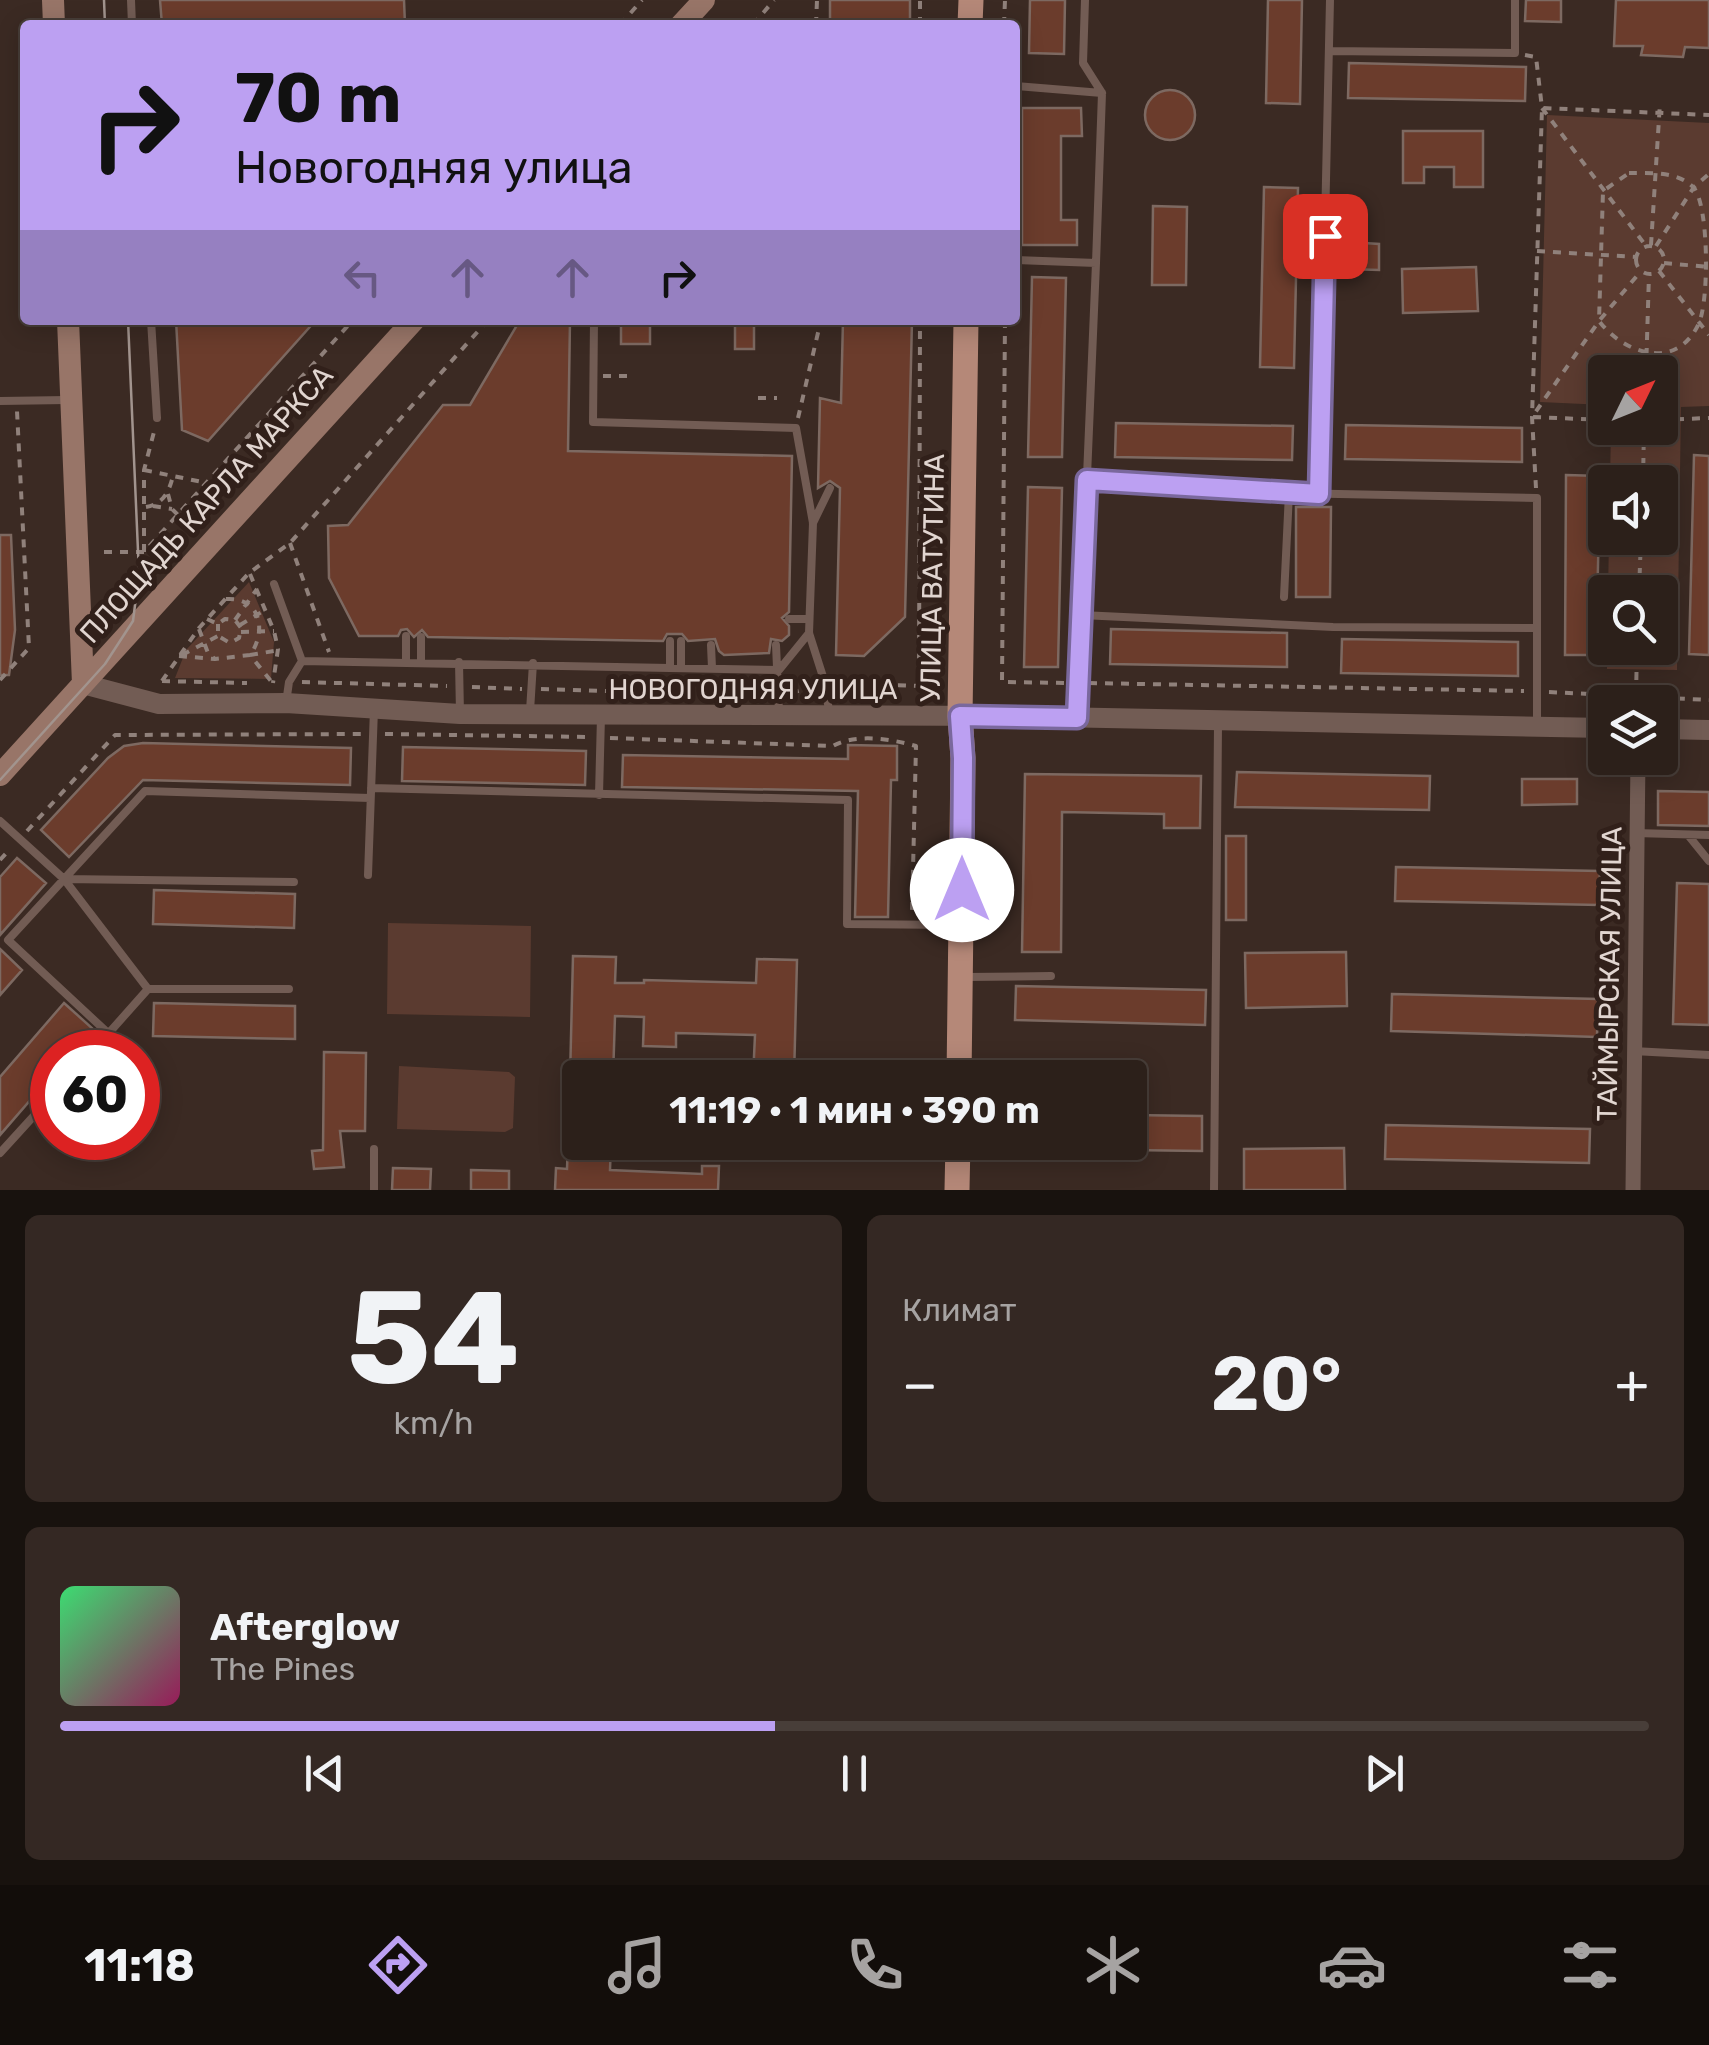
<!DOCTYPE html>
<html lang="ru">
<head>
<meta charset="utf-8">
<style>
  body { margin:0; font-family:Rubik,sans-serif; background:#342823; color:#f1f3f6; height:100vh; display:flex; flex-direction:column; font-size:38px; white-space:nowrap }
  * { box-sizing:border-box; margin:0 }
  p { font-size:32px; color:#a6a3a2 }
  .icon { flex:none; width:55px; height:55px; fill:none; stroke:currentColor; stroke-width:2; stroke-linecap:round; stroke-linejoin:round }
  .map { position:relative; height:1190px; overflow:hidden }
  .side { display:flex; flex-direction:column; gap:25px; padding:25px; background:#18120e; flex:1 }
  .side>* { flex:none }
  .banner { position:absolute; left:20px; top:20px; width:1000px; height:305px; border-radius:10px; box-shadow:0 5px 25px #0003,0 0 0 2px #483e39; background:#bca0f2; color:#111; overflow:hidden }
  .needle { width:65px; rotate:47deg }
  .buttons { position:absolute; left:1588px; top:355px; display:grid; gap:20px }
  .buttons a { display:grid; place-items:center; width:90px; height:90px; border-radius:10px; background:#2c201a; box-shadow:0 5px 25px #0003,0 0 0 2px #483e39; font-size:50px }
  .speed { position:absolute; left:30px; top:1030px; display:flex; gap:20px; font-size:50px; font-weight:700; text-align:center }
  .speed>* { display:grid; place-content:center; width:130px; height:130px; border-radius:50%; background:#2c201a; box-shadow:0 5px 25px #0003,0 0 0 2px #483e39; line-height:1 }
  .speed .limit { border:15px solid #d22; background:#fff; color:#111 }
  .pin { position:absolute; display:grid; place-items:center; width:85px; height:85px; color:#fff; margin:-42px; border-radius:20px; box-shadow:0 5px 15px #0006 }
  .me { position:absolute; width:110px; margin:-55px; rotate:0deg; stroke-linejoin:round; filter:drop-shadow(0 0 8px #0008) }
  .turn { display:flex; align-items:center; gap:35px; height:210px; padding:0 50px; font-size:45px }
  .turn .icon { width:130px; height:130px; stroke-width:2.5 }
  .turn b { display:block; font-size:70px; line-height:85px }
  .lanes { display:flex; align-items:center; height:95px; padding:0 50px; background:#0003; justify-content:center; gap:50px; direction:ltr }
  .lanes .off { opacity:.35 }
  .big { font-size:75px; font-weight:700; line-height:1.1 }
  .side .card { flex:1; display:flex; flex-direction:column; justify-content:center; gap:15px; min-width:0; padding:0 35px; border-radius:15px; background:#342823 }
  .side .dial { align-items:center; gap:0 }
  .dial b { font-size:130px; line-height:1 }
  .song { display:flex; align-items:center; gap:30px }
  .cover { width:120px; height:120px; border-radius:15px; background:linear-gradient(135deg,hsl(140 70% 55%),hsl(330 70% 35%)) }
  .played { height:10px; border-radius:5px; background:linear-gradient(90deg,#bca0f2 45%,#483e39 45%) }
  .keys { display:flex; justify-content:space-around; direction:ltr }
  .heat { display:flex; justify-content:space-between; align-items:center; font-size:55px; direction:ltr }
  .side .tiles { flex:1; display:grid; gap:25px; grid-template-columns:1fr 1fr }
  .card:last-child { grid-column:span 2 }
  .trip { position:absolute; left:562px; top:1060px; width:585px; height:100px; border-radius:10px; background:#2c201a; box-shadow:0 5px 25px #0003,0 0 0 2px #483e39; font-weight:700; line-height:100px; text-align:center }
  .menu { display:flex; height:160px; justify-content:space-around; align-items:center; background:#120d0a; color:#a6a3a2 }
  .menu .icon { width:70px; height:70px }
  .menu .current { color:#bca0f2 }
  .menu b { font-size:45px; color:#f1f3f6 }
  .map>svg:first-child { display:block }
</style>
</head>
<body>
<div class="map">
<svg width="1709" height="1190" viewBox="0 0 1709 1190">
  <rect width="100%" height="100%" fill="#3b2a23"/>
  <path fill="#5b3b30" d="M1547 115 1709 123V406L1681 407 1677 670 1607 669V648H1660V592H1608L1609 538H1660V482H1610L1611 428H1660V372H1605V405L1540 402Z
    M249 582 274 642 271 679 175 678 186 650Z
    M388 923 531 926 530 1017 387 1014Z
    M399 1066 509 1072 515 1077 513 1128 505 1132 397 1129Z"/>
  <path fill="#6b3c2c" stroke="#7d6961" stroke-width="2.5" d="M160 0H404L405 25H162Z
    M830 0H910V25H830Z
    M1030 0H1065L1064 54 1029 53Z
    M1268 0H1302L1300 104 1266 103Z
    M1526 0H1561V22L1525 21Z
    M1616 0H1709V48L1685 47 1683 57 1641 55 1643 46H1614Z
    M1349 63 1526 67 1525 101 1348 98Z
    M1145 115a25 25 0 1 1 50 0a25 25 0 1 1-50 0Z
    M1022 108H1081L1082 136H1061V220H1077V245H1022Z
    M1403 131H1483V187H1454V167H1424V183H1403Z
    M1264 187 1298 188 1294 368 1260 367Z
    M1153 206 1187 207 1186 285H1152Z
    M1348 242 1379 244V270L1347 269Z
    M1476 267 1478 311 1403 313 1402 269Z
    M1032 277 1066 278 1062 457H1028Z
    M176 320H316L208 441 182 430Z
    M520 320H570L568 451 792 456 789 612 782 618 789 626V635L782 641 771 639 769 653 724 655 719 651 715 639 688 641 682 634H667L663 641 428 637 422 630 414 637 407 629 401 630 398 636H359L329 578 328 526 348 525 443 405H470Z
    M621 320H650V344H621Z
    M735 320H754V349H735Z
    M843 320H912L905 617 864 656 836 655 840 488 830 481 818 488 820 398 841 403Z
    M1116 423 1293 426 1292 460 1115 457Z
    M1346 425 1522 428V462L1345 459Z
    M1694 455 1709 456V655L1689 654Z
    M1566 475 1600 476 1596 655H1565Z
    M1028 487 1062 488 1058 667H1024Z
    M1296 507H1331L1330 597H1296Z
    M0 535H11L15 630 9 675H0Z
    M1111 629 1287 633V667L1110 664Z
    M1342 639 1518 642V676L1341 673Z
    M143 743 351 748 350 785 143 780 69 857 41 830 108 758 124 746Z
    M848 745 897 746V780H891L888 917H855L858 791 622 787 623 755 848 759Z
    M403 747 586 751 585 785 402 781Z
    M1237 772 1430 776 1429 810 1235 807Z
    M1025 774 1201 776 1200 828H1164V814L1062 812 1061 952H1022Z
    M1522 779H1577V804L1522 805Z
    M1658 791 1709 792V826L1658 825Z
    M1226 836H1246V920H1226Z
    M17 858 46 883 0 935V877Z
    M1396 867 1600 871 1599 905 1395 901Z
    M1677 883 1709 884V1025L1673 1024Z
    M154 890 295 894 294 928 153 924Z
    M0 949 22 970 0 995Z
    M1346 952 1347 1006 1246 1008 1245 953Z
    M573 956 616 957 615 983H644V980L756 983 757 959 797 960 794 1078H753L755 1035 676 1033V1047L643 1046 644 1017 615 1016 613 1078H570Z
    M1016 986 1206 990 1205 1025 1015 1020Z
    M1392 994 1598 999 1597 1037 1391 1031Z
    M64 1003 93 1029 72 1052H52V1075L0 1135V1077Z
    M154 1003 295 1006V1039L153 1036Z
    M324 1052 366 1053 365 1131H340L344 1167 314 1169 312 1151 323 1150Z
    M1130 1115 1202 1116V1151L1130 1150Z
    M1386 1125 1590 1129 1589 1163 1385 1159Z
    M568 1142H611L610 1170 702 1174V1166H719L718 1190H555L556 1168 567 1169Z
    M740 1142H792V1156L740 1155Z
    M1344 1148 1345 1190H1244V1149Z
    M393 1168 431 1169 430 1190H392Z
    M471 1170 509 1171V1190H471Z"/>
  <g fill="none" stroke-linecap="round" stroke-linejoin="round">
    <path stroke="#90817b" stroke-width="4" stroke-dasharray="8 8" stroke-linecap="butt" d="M620 25 642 0
      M753 25 774 0
      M816 25 817 0
      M920 25V0
      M1004 25 1005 0
      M1525 55 1536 57 1542 108 1709 115
      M1542 108 1646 246
      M1629 173C1651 173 1678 171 1694 188 1709 207 1709 300 1699 323 1677 372 1624 354 1599 321L1603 191Z
      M1651 245 1660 103
      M1636 260a14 14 0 1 1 28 0a14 14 0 1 1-28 0Z
      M1656 246 1694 187 1709 174
      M1537 251 1636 257
      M1664 263 1709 267
      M1659 271 1709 335
      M1005 320 1002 682 1065 683
      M1646 372 1649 274
      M603 376H627
      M758 398H777
      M798 418 821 320
      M1605 420 1532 417 1599 321 1641 271
      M1660 420 1709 418
      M144 470 207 483
      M1643 482 1644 428
      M1536 488 1532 417 1542 108
      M168 494 172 509 178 515
      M153 506 172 509
      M146 507C163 504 169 492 173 476
      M290 543 329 652
      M104 552H144L353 320
      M144 552V470L155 428
      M250 574 274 631 278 649 273 683
      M1639 592 1641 538
      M226 599C260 597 267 629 251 654
      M207 619 218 624 225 619 235 620 241 628 239 638 230 643 218 636V624
      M235 620 257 589
      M240 625 265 610
      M199 629 208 653 215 659
      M241 632 274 631
      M182 655 218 636
      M250 655 280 650
      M179 656 215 659 250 655 271 681
      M0 680 29 648 17 411
      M162 681 247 683
      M162 681 199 628 249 573 290 543 488 320
      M302 682 447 686
      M834 683 919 686 920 320
      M1089 683 1524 691
      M472 687 522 689
      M541 689 727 695
      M1549 692 1709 700
      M791 693 815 686
      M1636 696 1637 648
      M385 734 591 737
      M610 738 833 746C856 733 891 739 916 746L912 912
      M27 831 115 735 361 734
      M0 860 10 849"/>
    <path stroke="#725c54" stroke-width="8" d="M131 0 132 25
      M1085 0 1083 63 1102 93
      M1329 51 1515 53V0
      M1015 86 1102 93 1096 263
      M1015 260 1096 263 1077 713
      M151 320 157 418
      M594 320 593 422 796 428 813 523 809 633 825 683 829 711
      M0 401 67 400
      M1087 480 1289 493 1537 498V724
      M1319 494 1330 0
      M813 523 830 488
      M274 584 302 661
      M1284 597 1289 493
      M1081 615 1333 627 1537 628
      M789 619H808
      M421 637V661
      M681 641V667
      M711 645 712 668
      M776 645 779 712
      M406 661V636
      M459 662 460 714
      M670 667V641
      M286 703 289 682 302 661 779 670 809 633
      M530 711 533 663
      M371 788 848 800 847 924 955 925
      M599 795 601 716
      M0 821 64 879 148 989
      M1635 833 1709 835
      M1688 835 1709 861
      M368 875 374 709
      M64 879 294 882
      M966 977 1051 976
      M109 1034 8 940 145 791 370 798
      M1633 1051 1709 1055
      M92 1052 148 989H289
      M0 1153 52 1096
      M374 1190V1149
      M1214 1190 1218 725"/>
    <path stroke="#725c54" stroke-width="15" d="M1633 1190 1638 758"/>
    <path stroke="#725c54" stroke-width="20" d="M83 684 159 704 286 703 460 714 1002 716 1605 728
      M1660 729 1709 730"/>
    <path stroke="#987568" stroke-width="22" d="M53 0 54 25
      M681 25 704 0
      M68 320 83 684
      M0 775 414 320"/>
    <path stroke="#b58878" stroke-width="25" d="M970 25 971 0
      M959 1078 963 758 960 716 966 320
      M957 1190 958 1142"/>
    <path stroke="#a2948e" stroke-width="2.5" d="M104 0 105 25
      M0 780 105 664 133 621 139 574 128 320"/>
  </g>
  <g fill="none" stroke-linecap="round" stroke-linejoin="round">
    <defs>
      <path id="route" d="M962 890 963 758 960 716 1077 718 1087 480 1319 494 1325 236"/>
    </defs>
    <use href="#route" stroke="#7a689d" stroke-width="25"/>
    <use href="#route" stroke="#bca0f2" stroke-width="18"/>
  </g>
  <g text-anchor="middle" stroke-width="10" stroke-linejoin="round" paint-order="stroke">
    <g font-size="28" fill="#e1d5d0" stroke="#31201a">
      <text transform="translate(206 504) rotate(-48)" y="10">ПЛОЩАДЬ КАРЛА МАРКСА</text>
      <text transform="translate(932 578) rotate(-89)" y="10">УЛИЦА ВАТУТИНА</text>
      <text x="753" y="699">НОВОГОДНЯЯ УЛИЦА</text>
      <text transform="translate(1609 974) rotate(-89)" y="10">ТАЙМЫРСКАЯ УЛИЦА</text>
    </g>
  </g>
</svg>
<div class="buttons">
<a><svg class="needle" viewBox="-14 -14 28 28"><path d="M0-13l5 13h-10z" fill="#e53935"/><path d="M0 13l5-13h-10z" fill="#a6a3a2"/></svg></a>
<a><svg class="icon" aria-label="sound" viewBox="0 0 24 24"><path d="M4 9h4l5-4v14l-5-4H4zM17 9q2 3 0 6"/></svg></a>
<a><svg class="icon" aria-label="search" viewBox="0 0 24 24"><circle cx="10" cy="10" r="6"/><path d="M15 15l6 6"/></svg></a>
<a><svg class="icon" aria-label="layers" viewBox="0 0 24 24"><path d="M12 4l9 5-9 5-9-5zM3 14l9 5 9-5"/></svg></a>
</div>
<div class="speed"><div class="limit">60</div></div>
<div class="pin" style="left:1325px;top:236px;background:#d93025"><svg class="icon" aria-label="arrive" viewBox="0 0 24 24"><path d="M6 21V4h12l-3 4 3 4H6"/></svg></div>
<svg class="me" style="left:962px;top:890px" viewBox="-20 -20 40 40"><circle r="19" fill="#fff"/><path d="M0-13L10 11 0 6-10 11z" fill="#bca0f2"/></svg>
<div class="trip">11:19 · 1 мин · 390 m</div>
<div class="banner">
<div class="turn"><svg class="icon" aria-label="right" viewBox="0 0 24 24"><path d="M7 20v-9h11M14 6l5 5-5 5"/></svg><div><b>70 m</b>Новогодняя улица</div></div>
<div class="lanes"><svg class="icon off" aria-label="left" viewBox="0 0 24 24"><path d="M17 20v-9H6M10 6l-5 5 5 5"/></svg><svg class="icon off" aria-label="ahead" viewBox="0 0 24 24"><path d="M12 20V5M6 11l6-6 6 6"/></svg><svg class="icon off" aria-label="ahead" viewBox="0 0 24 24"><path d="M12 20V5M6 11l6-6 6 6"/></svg><svg class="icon" aria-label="right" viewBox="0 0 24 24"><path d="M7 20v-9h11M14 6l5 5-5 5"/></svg></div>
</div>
</div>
<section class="side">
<div class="tiles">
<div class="card dial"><b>54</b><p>km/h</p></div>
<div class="card"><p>Климат</p>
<div class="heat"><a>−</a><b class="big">20°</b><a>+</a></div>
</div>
<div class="card">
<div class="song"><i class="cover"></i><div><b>Afterglow</b><p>The Pines</p></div></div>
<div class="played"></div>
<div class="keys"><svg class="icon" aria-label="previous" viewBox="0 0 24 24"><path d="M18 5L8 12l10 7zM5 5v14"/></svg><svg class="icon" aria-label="pause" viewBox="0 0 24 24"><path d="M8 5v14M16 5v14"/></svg><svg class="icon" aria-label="next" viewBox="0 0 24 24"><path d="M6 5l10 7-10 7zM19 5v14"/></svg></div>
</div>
</div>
</section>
<nav class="menu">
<b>11:18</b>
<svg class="icon current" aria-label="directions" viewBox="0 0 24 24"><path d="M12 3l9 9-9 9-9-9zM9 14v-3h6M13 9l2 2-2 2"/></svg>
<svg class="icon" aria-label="music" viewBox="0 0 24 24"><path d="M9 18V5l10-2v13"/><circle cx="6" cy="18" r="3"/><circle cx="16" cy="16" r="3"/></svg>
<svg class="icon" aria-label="phone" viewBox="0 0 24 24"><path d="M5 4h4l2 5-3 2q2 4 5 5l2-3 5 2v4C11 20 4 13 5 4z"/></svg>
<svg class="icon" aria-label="climate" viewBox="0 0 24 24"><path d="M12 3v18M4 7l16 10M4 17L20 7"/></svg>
<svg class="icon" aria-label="car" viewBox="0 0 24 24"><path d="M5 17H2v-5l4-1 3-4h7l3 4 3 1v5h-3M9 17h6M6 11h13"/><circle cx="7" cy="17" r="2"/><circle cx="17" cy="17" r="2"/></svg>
<svg class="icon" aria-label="filters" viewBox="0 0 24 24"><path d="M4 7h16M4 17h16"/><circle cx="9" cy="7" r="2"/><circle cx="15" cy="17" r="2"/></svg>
</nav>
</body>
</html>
